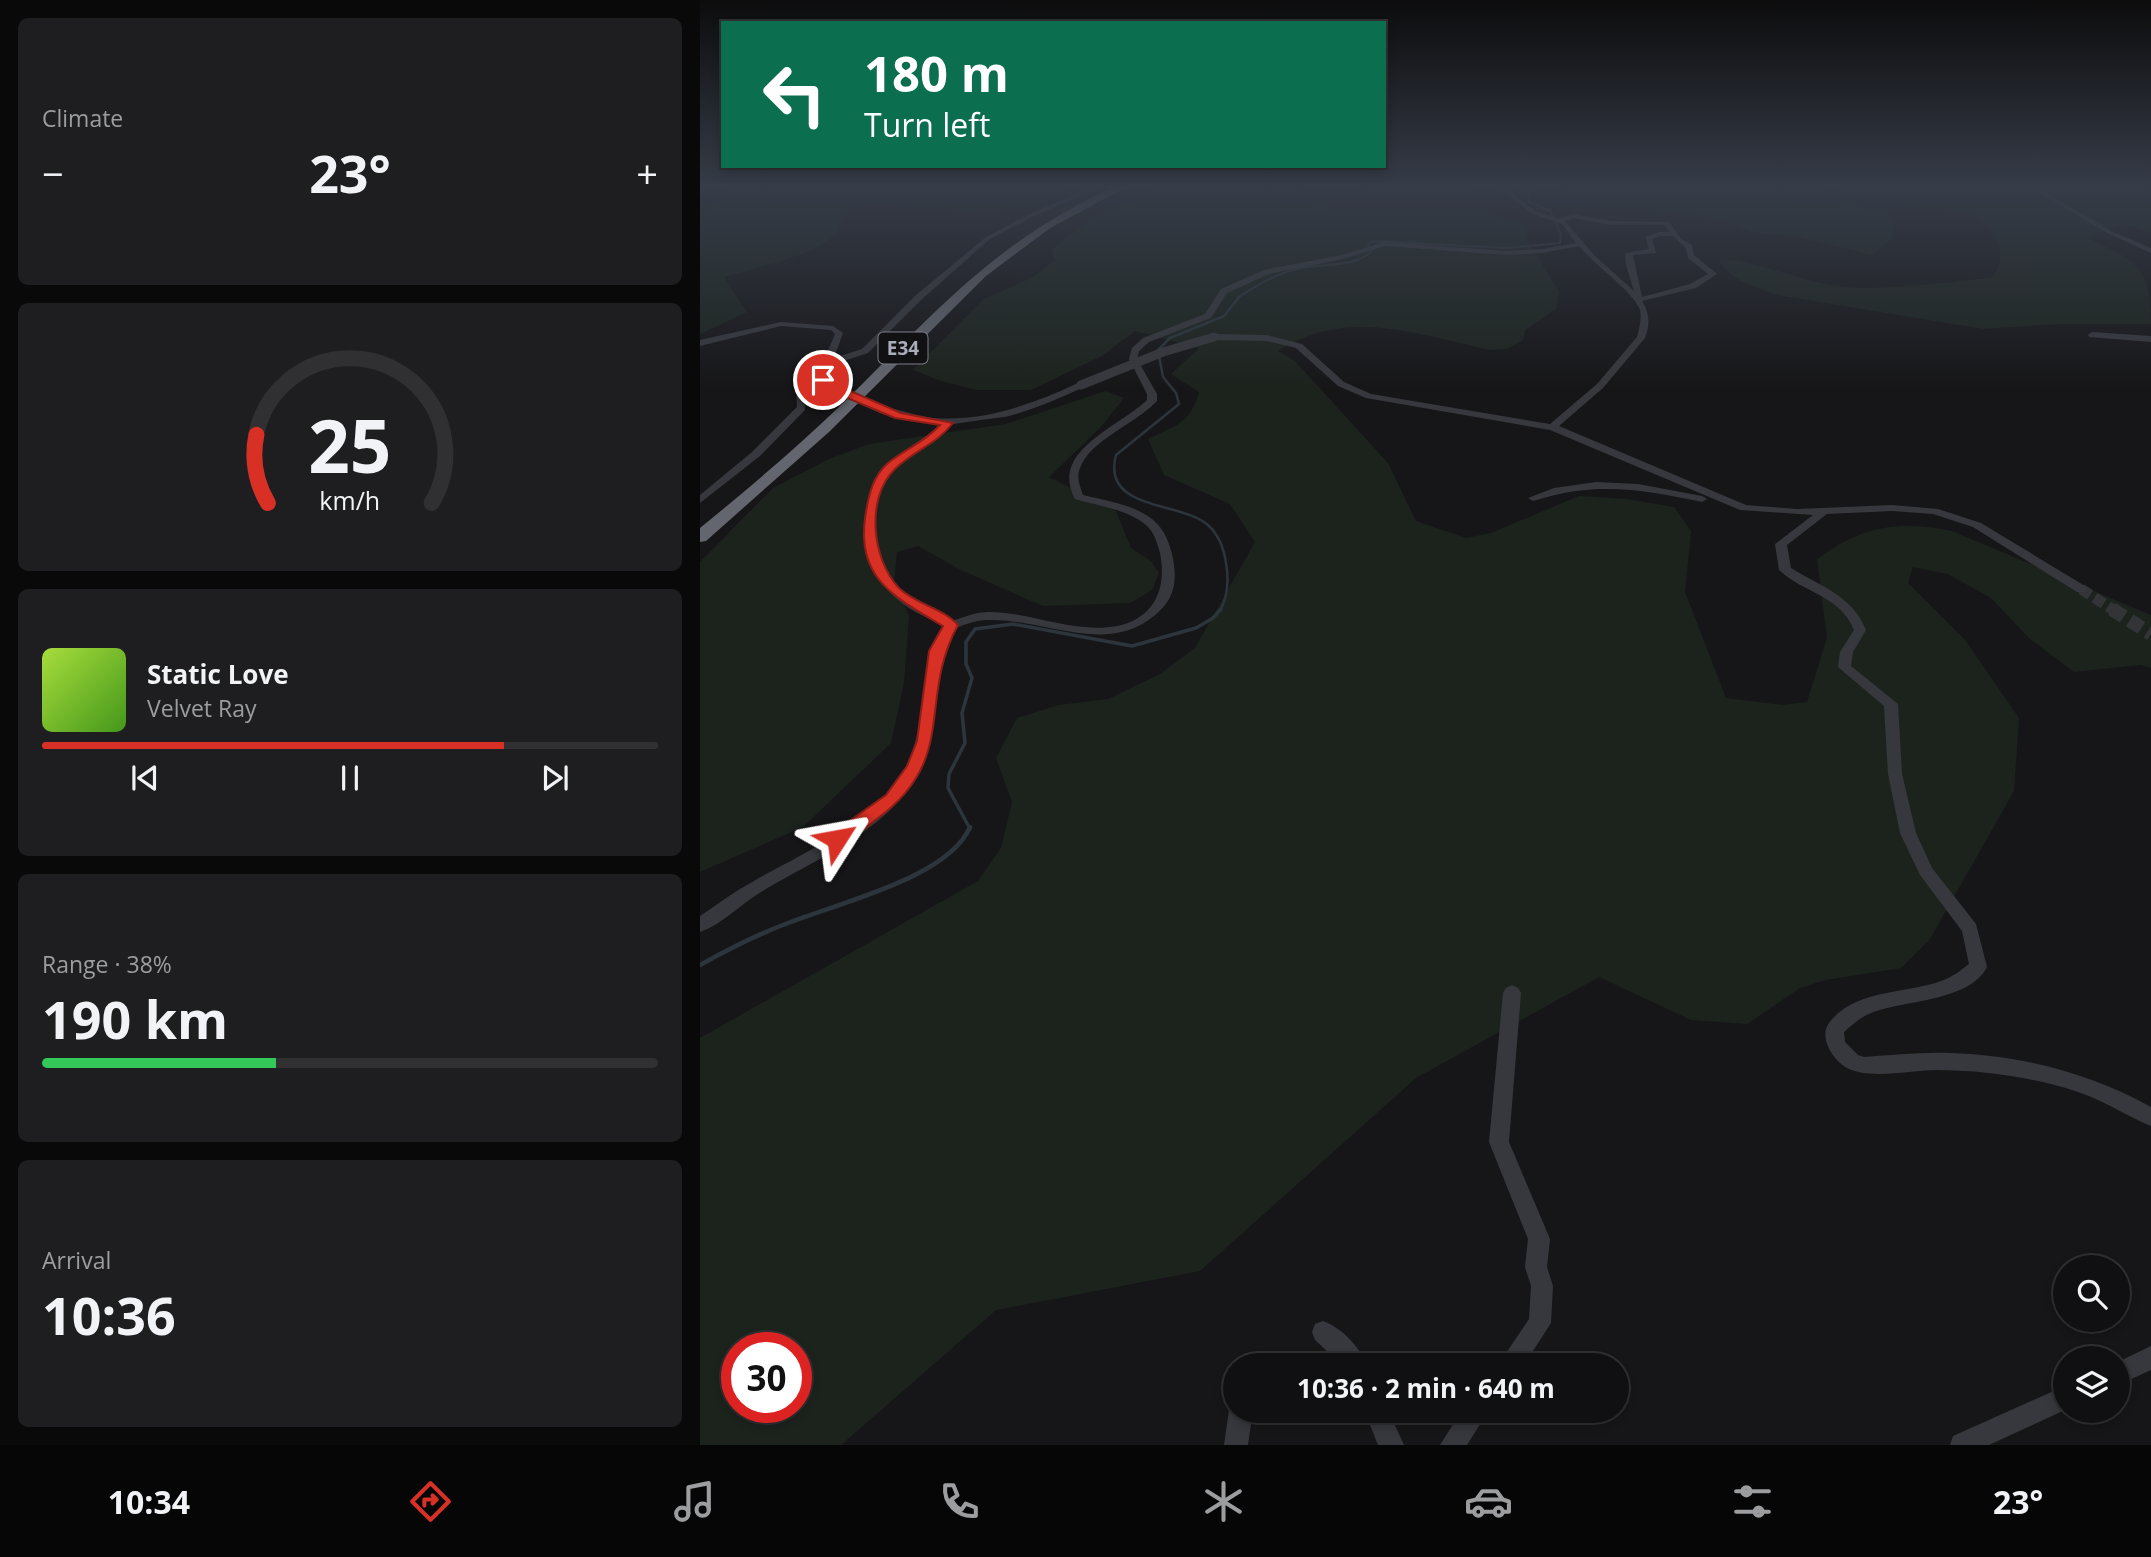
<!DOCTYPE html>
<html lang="en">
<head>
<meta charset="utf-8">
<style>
  body { margin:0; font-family:"Open Sans",sans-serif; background:#1e1e20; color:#f1f3f6; height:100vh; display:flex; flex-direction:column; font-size:26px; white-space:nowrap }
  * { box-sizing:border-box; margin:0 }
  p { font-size:23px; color:#9c9d9f }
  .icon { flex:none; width:38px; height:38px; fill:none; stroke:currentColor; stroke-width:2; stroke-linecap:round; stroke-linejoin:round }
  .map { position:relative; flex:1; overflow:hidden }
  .side { display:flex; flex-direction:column; gap:18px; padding:18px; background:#09090a; width:700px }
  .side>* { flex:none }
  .banner { position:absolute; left:21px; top:21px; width:665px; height:147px; border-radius:0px; box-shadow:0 4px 10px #0003,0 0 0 2px #303032; background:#0b6e4f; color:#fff; overflow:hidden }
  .controls { position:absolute; left:1353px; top:1255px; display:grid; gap:14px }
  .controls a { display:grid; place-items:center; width:77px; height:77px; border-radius:50%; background:#101012; box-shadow:0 4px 10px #0003,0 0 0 2px #303032; font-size:35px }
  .speed { position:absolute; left:21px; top:1332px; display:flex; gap:14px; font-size:35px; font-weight:700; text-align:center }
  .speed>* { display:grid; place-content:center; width:91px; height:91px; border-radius:50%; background:#101012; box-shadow:0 4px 10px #0003,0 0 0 2px #303032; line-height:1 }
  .speed .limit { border:10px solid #d22; background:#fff; color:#111 }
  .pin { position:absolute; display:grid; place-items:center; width:60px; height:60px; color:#fff; margin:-30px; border:4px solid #fff; border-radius:50%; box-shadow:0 2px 7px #0007 }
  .me { position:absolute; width:77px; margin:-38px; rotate:56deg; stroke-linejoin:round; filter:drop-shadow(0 0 5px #0008) }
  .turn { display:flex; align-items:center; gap:24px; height:147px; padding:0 28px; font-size:32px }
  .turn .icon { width:91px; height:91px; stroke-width:2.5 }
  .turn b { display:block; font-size:49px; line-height:60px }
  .big { font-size:52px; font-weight:700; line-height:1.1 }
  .side .card { flex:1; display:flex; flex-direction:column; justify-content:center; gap:10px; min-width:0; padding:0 24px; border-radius:10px; background:#1e1e20 }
  .side .dial { align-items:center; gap:0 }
  .dial svg { height:182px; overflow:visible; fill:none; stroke:#303032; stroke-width:7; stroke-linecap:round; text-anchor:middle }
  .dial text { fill:#f1f3f6; stroke:none }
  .song { display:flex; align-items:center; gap:21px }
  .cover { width:84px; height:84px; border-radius:10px; background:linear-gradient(135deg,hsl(80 70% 55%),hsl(100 70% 35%)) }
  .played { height:7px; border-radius:4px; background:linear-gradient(90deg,#d93025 75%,#303032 75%) }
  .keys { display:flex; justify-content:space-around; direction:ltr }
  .heat { display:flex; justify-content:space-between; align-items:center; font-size:38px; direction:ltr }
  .charge { height:10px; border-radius:5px; background:linear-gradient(90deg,#34c759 38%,#303032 0) }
  .trip { position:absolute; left:523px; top:1353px; width:406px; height:70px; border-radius:35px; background:#101012; box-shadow:0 4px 10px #0003,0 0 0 2px #303032; font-weight:700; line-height:70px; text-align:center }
  .menu { display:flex; height:112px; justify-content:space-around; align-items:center; background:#060607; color:#9c9d9f }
  .menu .icon { width:49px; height:49px }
  .menu .selected { color:#d93025 }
  .menu b { font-size:32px; color:#f1f3f6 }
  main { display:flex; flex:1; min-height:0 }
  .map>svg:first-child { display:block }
</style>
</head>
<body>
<main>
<section class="side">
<div class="card"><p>Climate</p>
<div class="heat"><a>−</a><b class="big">23°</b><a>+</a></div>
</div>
<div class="card dial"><svg viewBox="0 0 100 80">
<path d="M14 69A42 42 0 1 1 86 69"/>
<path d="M14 69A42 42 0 0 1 9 39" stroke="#d93025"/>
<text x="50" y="56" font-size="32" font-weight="700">25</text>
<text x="50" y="72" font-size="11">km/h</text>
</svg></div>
<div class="card">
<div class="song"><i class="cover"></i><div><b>Static Love</b><p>Velvet Ray</p></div></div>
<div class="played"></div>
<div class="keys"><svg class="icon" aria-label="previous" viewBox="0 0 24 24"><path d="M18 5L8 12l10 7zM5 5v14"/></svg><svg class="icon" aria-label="pause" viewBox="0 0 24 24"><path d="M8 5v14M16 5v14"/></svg><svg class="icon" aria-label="next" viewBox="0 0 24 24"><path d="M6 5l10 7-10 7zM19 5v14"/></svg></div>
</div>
<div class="card"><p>Range · 38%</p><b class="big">190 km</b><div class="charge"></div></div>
<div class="card"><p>Arrival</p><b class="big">10:36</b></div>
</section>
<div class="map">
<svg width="1451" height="1445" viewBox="0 0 1451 1445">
  <rect width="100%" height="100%" fill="#161618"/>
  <path fill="#1c231d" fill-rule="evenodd" d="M36 186H375C303 228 238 202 161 204L150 209 137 226 138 231C117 257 56 267 24 277L47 312 0 334V212Z
    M464 186H596L628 208 773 213 799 216 828 226 827 239 859 292 856 309 825 330 823 340 807 349 790 350C715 334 648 307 578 351L595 361 688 463 716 521 766 538 791 533 879 496 927 499 974 507 991 531 985 592 1026 698 1082 705 1107 702 1127 638 1117 559C1162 526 1197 520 1252 531L1451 615V668L1441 665 1374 672 1329 638 1291 598 1248 574 1213 567 1208 583 1265 640 1319 718 1314 791 1230 939 1201 968 1126 980 1100 988 1047 1024 991 1020 899 977 716 1078 500 1271 296 1310 141 1445H0V1038L278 881 301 848 312 802 296 758 317 718 359 705 408 699 460 674 495 648 555 542 530 504 464 475 448 439C475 426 491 423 499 392L471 374 499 348 435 331 402 356 331 390H277L241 381 213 370 284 299 333 277 355 260 351 250 390 219ZM37 1348H96V1407H37Z
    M772 186 775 189 760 196 650 190 648 187Z
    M859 186H1119L1142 202 1186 213 1194 223 1192 239 1172 255 1093 236 1052 232 1021 220 882 199Z
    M1121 186H1451V233L1423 223 1387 238C1436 260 1451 266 1451 324H1360L1284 329 1077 295C1057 288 1029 280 1019 260 1045 257 1103 281 1135 286 1185 292 1241 282 1291 278 1312 256 1295 221 1266 213 1249 208 1229 210 1212 207 1181 202 1151 194 1121 186Z
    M406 391 424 398 401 427 349 477 416 511 431 548 451 561 459 573 452 590 430 603 343 606 261 570 218 546 197 552 194 581 209 616 204 683 191 743 103 827 0 872V562L73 488 129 459 169 444 306 424Z"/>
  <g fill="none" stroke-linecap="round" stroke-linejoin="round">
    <path stroke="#2c353c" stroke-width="2" d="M537 298C557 285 579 272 602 268 627 263 651 268 671 252L668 244 673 241 807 248 860 243 861 234 850 211 829 202 828 186"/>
    <path stroke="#2c353c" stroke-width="2.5" d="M520 611C528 596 529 580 526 563 524 549 519 535 508 525 481 501 401 511 416 455L479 404 476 393 463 377 458 350 470 338 524 316 540 296"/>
    <path stroke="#2c353c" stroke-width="3.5" d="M270 829 248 788 249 774 265 743 262 713 272 678 266 664V642L275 629 313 624 432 646 496 628 513 618 521 609"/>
    <path stroke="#2c353c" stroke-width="4.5" d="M0 965C27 950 54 936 83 925 133 904 248 879 270 827"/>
    <path stroke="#333438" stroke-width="11" stroke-dasharray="11 5" stroke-linecap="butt" d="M1381 589 1415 611"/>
    <path stroke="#333438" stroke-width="14" stroke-dasharray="14 7" stroke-linecap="butt" d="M1412 609 1451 634"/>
    <path fill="#37383d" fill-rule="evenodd" d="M395 186H404L334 216 290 239 221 300 168 353 131 365 128 380 133 384V388H127L118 381 121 369 104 374 105 410 60 456 0 503V495L52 452 97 407 95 373 123 362 135 334 131 330 81 326 0 346V340L81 322 133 326 143 333 134 358 162 349 215 296 286 237 330 214Z
      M797 186H804L835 211 858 219 873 214 910 221 969 222 981 239 992 245 994 255 1017 274 996 288 942 301C950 313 950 325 945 338L903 388 859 426 1046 505 1097 509 1192 505 1238 509 1281 523 1385 586 1387 589 1385 592H1377L1273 527 1233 514 1192 511 1127 514 1087 545 1091 568C1120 586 1153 596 1166 630L1153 652 1151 666 1198 704 1202 774 1216 833 1232 868 1276 924 1287 967C1269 1002 1203 1000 1171 1013 1161 1017 1153 1024 1144 1032L1145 1042 1158 1055 1164 1057C1193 1055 1221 1052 1250 1053 1320 1055 1390 1073 1451 1107V1126C1433 1119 1416 1108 1398 1100 1371 1088 1341 1081 1311 1076 1287 1072 1262 1070 1237 1070 1211 1070 1170 1080 1147 1068 1134 1061 1118 1038 1129 1023 1154 989 1206 994 1241 981 1252 977 1260 971 1269 964L1262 931 1220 875 1200 833 1188 774 1184 706 1138 667 1140 652 1154 630C1140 595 1103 593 1079 570L1075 544 1113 515 1040 510 850 430 666 398 638 386 596 348 567 341 514 340 510 337 514 334 567 335 602 344 644 382 671 394 850 424 897 384 937 337C939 330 942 318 940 310 934 292 893 264 879 246L843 253 806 255 685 246 643 259 569 274 527 293 511 318 449 342 439 351 437 359 457 394V401C437 423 390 440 380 468 376 478 380 486 383 495 410 502 449 506 464 533 473 549 479 578 471 595 467 604 461 610 454 616 405 656 343 618 287 620 277 620 266 624 256 628 233 670 241 719 223 762 196 830 115 858 58 894 40 905 21 925 0 932V916C18 904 35 891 54 881 104 852 187 818 209 761 227 717 220 669 244 626 228 618 210 611 197 599 158 566 153 507 185 467 200 449 225 441 241 424L209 421 181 412V408C198 407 217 417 234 418 285 422 333 404 378 383H384V387C360 398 335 409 309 416 299 418 255 423 251 425 245 429 240 436 235 440 221 450 203 458 192 472 164 508 171 564 205 594 219 606 236 612 252 621 264 617 276 612 289 612 331 612 374 634 417 626 455 618 467 588 460 553 457 542 454 532 446 525 427 509 398 506 375 499 349 451 419 427 447 400V394L429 359 432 348 443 338 505 314 521 289 564 270 642 255 685 242 806 251 843 249 876 243 862 224 831 213ZM873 218 910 225H965L970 232H959L946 237 949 249 925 253 926 265 934 291 895 256 865 221ZM960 236H973L986 248 988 258 1008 274 990 284 942 297 933 255 956 253 952 239Z
      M1327 186H1335L1411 231 1451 248V253L1407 233Z
      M1392 332 1451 336V342L1389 337 1388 335Z
      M896 482 938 484 1002 496 1007 499 1002 502C961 493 918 485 876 491 861 493 847 497 833 501L828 498 854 488Z
      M812 985 818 988 821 993 809 1142 850 1239 847 1267 853 1286 851 1323 824 1365H798L829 1319 831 1286 825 1267 828 1239 789 1142 803 993 806 988Z
      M623 1321C642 1328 659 1346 667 1365H642L615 1340 612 1332 615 1324Z
      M1451 1346V1370L1418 1385V1362Z
      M1365 1386V1410L1289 1445H1250L1253 1436Z
      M536 1400V1410H553L548 1445H524L529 1410 533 1402Z
      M664 1410H688L704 1445H678Z
      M762 1410H789L767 1445H740Z"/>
    <path fill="#63666e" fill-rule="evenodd" d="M416 186H429L350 228 286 276 129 432 6 541 0 542V528C48 489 95 449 140 406 233 315 294 241 416 186Z"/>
    <path stroke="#37383d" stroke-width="9" d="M381 385 463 352 514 337
      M130 386 184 410"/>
  </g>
  <linearGradient id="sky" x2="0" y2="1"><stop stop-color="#0c0c0d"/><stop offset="0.48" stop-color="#363c48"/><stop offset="1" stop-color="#363c48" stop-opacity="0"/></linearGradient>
  <rect width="1451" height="389" fill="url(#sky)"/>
  <path fill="#d93025" stroke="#8d1f18" stroke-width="2" d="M120 378H127L134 384 201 413 253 423C237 444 213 451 195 469 165 498 172 560 199 588 215 604 243 608 258 625 217 700 259 758 178 818 165 828 152 841 137 846L131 844 128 839 131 834 186 795 207 766 217 741 229 651 243 626C194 597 154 578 166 512 169 494 173 476 188 463 205 449 225 442 240 425L195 418 126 389 118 380Z"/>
  <g text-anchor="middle" stroke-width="7" stroke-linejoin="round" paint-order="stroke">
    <rect fill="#111113" stroke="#7b7e86" stroke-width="2" x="178.5" y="332.5" width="49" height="31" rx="5"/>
    <g font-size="19" font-weight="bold" fill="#a8adb8">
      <text x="203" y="355">E34</text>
    </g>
  </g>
</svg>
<div class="controls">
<a><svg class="icon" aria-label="search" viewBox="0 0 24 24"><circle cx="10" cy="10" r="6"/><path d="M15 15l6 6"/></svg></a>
<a><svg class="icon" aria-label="layers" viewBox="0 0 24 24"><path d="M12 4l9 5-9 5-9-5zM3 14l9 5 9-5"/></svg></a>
</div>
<div class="speed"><div class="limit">30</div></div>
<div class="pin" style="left:123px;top:380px;background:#d93025"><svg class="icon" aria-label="arrive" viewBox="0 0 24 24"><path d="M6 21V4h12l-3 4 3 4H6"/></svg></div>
<svg class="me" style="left:137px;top:839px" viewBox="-20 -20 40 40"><path d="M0-17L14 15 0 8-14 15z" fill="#d93025" stroke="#fff" stroke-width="4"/></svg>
<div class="trip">10:36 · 2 min · 640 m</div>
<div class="banner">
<div class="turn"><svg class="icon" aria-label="left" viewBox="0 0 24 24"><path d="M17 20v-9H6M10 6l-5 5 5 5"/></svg><div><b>180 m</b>Turn left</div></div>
</div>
</div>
</main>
<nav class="menu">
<b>10:34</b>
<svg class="icon selected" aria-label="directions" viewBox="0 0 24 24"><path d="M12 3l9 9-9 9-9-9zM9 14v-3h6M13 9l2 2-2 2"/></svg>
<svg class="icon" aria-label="music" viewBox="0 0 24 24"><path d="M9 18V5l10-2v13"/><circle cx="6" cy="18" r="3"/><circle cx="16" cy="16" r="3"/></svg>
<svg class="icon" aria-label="phone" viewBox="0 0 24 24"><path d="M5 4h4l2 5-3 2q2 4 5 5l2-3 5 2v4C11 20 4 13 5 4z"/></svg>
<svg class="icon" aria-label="climate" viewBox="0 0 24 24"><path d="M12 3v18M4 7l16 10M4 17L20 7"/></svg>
<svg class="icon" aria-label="car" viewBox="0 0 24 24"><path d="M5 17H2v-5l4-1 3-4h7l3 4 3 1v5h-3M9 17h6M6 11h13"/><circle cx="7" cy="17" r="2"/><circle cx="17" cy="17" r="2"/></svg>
<svg class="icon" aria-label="filters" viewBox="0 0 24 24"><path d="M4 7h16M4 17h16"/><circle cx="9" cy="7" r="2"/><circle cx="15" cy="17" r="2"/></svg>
<b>23°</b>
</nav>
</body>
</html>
